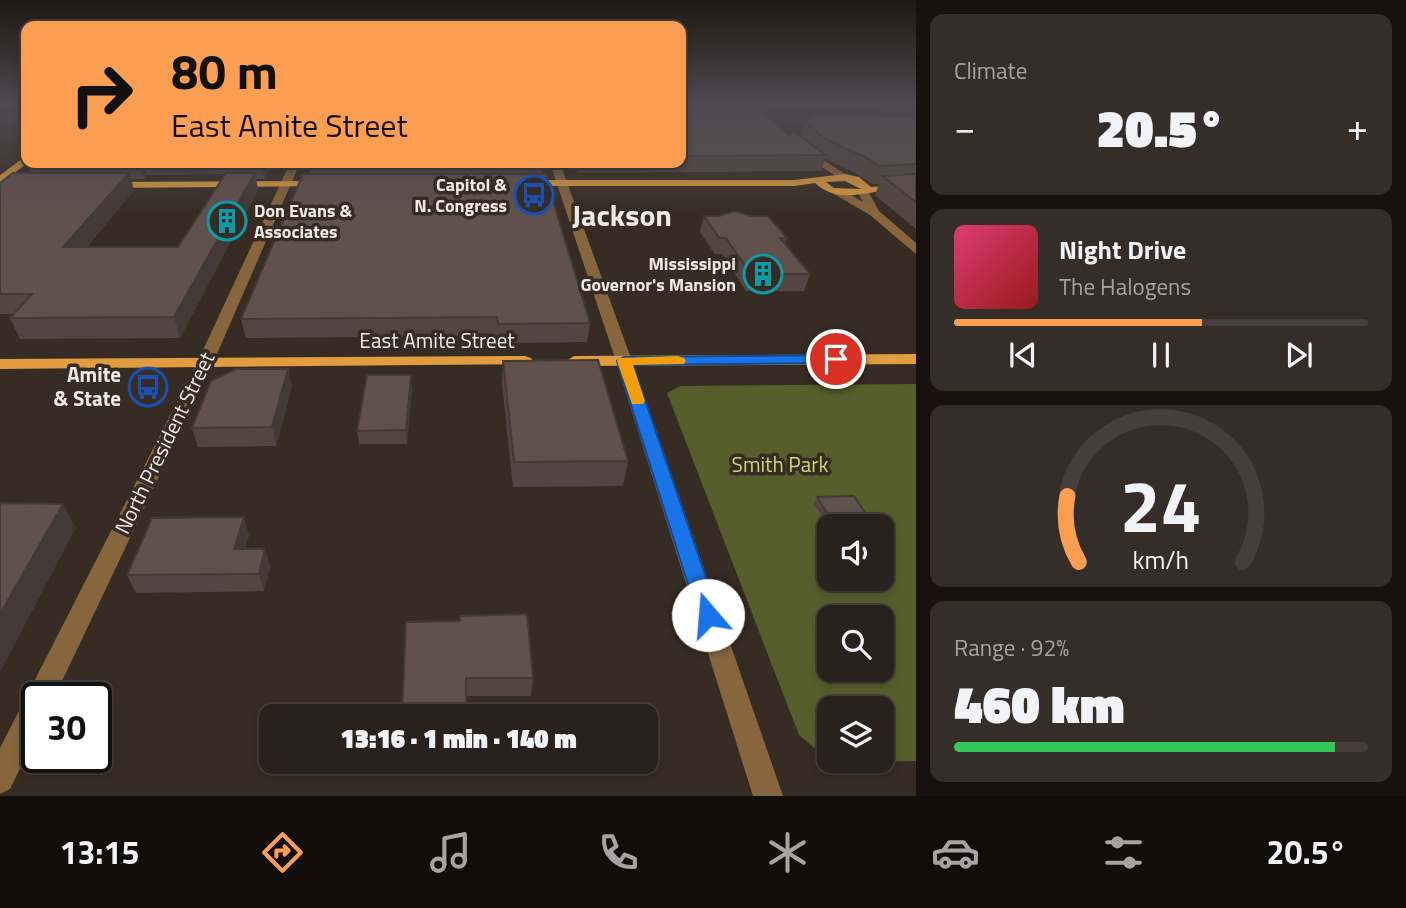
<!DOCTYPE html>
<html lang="en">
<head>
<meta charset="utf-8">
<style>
  body { margin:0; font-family:"Titillium Web",sans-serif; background:#352e28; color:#f1f3f6; height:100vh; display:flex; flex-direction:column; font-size:26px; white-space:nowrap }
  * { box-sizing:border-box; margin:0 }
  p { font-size:23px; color:#a5a3a3 }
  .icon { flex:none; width:38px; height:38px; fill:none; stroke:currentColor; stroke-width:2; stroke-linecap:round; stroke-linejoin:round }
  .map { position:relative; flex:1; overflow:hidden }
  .side { display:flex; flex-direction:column; gap:14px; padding:14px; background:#17120f; width:490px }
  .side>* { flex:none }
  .top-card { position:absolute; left:21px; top:21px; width:665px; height:147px; border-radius:14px; box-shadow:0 4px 10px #0003,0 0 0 2px #453e3a; background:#fb9e51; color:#111; overflow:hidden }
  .fabs { position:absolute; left:817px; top:514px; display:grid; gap:14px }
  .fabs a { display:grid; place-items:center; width:77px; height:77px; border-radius:14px; background:#29211b; box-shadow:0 4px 10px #0003,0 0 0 2px #453e3a; font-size:35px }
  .speed { position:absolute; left:21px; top:682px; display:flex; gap:14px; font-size:35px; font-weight:700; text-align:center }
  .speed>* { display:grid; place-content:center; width:91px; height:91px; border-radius:50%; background:#29211b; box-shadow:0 4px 10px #0003,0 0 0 2px #453e3a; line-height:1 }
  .speed .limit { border:4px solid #111; border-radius:10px; background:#fff; color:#111 }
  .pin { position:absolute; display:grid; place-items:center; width:60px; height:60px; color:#fff; margin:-30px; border:4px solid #fff; border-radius:50%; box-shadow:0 2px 7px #0007 }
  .me { position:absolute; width:77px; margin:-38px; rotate:342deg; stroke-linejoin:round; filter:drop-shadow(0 0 5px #0008) }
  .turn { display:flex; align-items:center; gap:24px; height:147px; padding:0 35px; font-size:32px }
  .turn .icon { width:91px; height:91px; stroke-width:2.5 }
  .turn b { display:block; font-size:49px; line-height:60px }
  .big { font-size:52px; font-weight:800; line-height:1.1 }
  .side .tile { flex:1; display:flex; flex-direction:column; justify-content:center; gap:10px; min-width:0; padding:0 24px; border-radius:14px; background:#352e28 }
  .side .dial { align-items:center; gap:0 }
  .dial svg { height:182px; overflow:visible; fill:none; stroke:#453e3a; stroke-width:7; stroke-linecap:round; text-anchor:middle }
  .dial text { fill:#f1f3f6; stroke:none }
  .song { display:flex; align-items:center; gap:21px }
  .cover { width:84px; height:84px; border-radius:10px; background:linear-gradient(135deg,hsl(340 70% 55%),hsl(0 70% 35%)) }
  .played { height:7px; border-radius:4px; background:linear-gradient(90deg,#fb9e51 60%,#453e3a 60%) }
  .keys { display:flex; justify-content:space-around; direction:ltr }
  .heat { display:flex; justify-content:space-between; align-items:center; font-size:38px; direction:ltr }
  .charge { height:10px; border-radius:5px; background:linear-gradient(90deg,#34c759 92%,#453e3a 0) }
  .trip { position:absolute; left:259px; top:704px; width:399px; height:70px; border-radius:14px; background:#29211b; box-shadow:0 4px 10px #0003,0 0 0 2px #453e3a; font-weight:800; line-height:70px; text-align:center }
  .tabs { display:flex; height:112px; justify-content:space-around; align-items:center; background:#100d0b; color:#a5a3a3 }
  .tabs .icon { width:49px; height:49px }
  .tabs .on { color:#fb9e51 }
  .tabs b { font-size:32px; color:#f1f3f6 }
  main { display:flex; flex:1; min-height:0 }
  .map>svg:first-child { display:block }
</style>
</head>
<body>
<main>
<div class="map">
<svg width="916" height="796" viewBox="0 0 916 796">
  <rect width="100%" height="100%" fill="#372c24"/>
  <path fill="#565e2c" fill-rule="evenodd" d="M916 384V761L833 762 882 761V709H830L829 760 799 735 667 393 680 386ZM830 527H882V579H830ZM830 618H882V670H830Z"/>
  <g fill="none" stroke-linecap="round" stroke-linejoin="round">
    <path fill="#87663d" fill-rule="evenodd" d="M802 150H808L851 178 842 180 802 154Z
      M290 163H300L213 363 54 698H37V734L10 789 0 794V748L197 363Z
      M550 163H560L632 361 783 796H753L616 361Z
      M834 190H842L863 202 858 193 868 191 879 211 916 243V254L870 215 834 194Z"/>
    <path fill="#e09c3e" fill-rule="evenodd" d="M26 156 28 163 0 183V175Z
      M845 174 859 177 871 187 916 184V190C905 191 893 190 883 191 857 194 836 202 815 183L794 186H525L520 183 525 180H794ZM845 181 861 189 834 188 826 182Z
      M322 181 327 184 326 186 108 188 103 185 108 182Z
      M916 354V364L574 366 566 361 574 356Z
      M525 356 531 358 533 361 531 364 0 369V359Z"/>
  </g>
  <path fill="#534642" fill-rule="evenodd" d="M681 105 789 136 801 137 805 122 835 116H890L873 105H916V229L875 195 879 184H872L859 175 825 158 821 171 580 173 576 163H681Z
    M31 163H273L264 179H256L258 190 180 338 20 339 10 318 13 314H0V183L31 173 28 165ZM226 174 178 247H87L134 190 131 179H144L147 175Z
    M541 164V174L590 323 587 342 497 343 496 336 246 338 241 319 310 174 309 165Z
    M704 216H751L787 238 785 243 810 274 804 291H746L722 254H715L700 232Z
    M503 361 628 461 623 486 513 487 502 384Z
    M288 369 292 387 276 446 198 447 192 428Z
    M412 387 407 444H359L357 431Z
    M817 497 873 525 872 527H830V530L814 504Z
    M249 535 245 549H265L270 567 264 591 136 593 127 575Z
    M406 622 533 678 531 696H466Z"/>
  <path fill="#433936" d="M141 163H144L147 175 144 179 139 165Z
    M262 163H273L264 179 261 165Z
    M129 173 134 190 70 266 63 247Z
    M255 173 258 190 180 338 174 317Z
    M288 369 292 387 276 446 272 427Z
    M411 375 412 387 407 444 406 430Z
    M63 504 76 528 0 672V614Z
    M244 517 249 535 239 566 234 549Z
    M265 549 270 567 264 591 259 574Z"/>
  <path fill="#60514d" stroke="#433936" stroke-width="2" d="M681 105H753L789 136 794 132 826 155 681 156Z
    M904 105H916V112Z
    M818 112 835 116H916V164L879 166 865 157 825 139 805 122Z
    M31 163H141L139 165H28Z
    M235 163H262L261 165H234Z
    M309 163H541V164L309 165Z
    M13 173H129L63 247H178L226 173H255L174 317 10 318 32 294H0V183Z
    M303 174H545L590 323 498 324 497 317 241 319Z
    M916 174V202L882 176Z
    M734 211 751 216H768L787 238H780L810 274H751L726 238H719L704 216H719Z
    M598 360 628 461 514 462 503 361Z
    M236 369H288L272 427 192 428 211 381Z
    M367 375H411L406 430 357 431Z
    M854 496 873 525 835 526 817 497Z
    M0 503 63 504 0 614Z
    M244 517 234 549H265L259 574 127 575 152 518Z
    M527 614 533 678H466V716H402L406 622 460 621V616Z"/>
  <linearGradient id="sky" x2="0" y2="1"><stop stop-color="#1e1814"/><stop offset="0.48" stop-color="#4d4b50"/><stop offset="1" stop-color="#4d4b50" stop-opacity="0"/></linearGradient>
  <rect width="916" height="217" fill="url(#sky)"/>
  <path fill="#1a73e8" stroke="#114b97" stroke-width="2" d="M836 355 844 359 842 363 633 365 719 615 716 622 708 624 700 622 617 361 624 357Z"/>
  <path fill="#f59e0b" d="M678 356 684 358 686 361 684 364 633 365 645 401 643 404H632L617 361 619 358Z"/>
  <defs>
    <symbol id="bus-ring" viewBox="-11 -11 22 22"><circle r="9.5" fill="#372c24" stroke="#1a4fb4" stroke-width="1.5"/><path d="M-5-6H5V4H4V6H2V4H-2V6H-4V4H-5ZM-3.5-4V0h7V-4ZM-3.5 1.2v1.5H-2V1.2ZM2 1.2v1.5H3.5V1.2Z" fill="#1a4fb4"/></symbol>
    <symbol id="building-ring" viewBox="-11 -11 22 22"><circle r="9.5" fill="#372c24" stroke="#0f9aa8" stroke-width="1.5"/><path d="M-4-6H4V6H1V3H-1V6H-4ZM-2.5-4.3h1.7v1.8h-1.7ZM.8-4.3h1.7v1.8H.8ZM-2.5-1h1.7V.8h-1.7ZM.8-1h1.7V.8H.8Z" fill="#0f9aa8"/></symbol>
  </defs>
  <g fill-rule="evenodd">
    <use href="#bus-ring" x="512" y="173" width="44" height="44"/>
    <use href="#building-ring" x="205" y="199" width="44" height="44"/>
    <use href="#building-ring" x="741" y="252" width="44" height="44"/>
    <use href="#bus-ring" x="126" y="365" width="44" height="44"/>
  </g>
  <g text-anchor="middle" stroke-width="7" stroke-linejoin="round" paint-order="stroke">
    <g font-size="18" font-weight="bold" fill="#f1eae4" stroke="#372c24" text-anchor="end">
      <text x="507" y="191">Capitol &amp;<tspan x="507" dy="21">N. Congress</tspan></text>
      <text x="254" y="217" text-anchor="start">Don Evans &amp;<tspan x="254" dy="21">Associates</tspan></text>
      <text x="736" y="270">Mississippi<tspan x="736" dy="21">Governor's Mansion</tspan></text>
    </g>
    <g font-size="21" fill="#f1eae4" stroke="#372c24">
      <text x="437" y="348">East Amite Street</text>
      <text transform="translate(165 443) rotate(-64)" y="7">North President Street</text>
    </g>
    <g font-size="21" font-weight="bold" fill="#f1eae4" stroke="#372c24" text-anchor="end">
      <text x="121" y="382">Amite<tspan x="121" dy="24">&amp; State</tspan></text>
    </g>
    <g font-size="21" fill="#c8d772" stroke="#372c24">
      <text x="780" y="472">Smith Park</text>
    </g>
    <g font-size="30" font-weight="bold" fill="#f1eae4" stroke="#372c24">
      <text x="622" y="226">Jackson</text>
    </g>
  </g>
</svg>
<div class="fabs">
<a><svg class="icon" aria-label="sound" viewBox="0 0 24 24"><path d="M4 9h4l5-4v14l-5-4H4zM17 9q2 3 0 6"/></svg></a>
<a><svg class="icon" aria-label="search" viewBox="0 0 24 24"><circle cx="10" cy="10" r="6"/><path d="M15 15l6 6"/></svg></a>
<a><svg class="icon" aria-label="layers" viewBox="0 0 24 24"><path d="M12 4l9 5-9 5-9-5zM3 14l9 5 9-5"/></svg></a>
</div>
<div class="speed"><div class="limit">30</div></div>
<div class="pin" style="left:836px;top:359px;background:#d93025"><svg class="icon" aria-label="arrive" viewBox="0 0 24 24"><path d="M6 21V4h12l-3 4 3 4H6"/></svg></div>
<svg class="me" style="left:708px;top:615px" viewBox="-20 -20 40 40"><circle r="19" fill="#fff"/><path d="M0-13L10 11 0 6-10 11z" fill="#1a73e8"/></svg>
<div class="trip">13:16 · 1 min · 140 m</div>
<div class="top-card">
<div class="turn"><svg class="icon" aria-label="right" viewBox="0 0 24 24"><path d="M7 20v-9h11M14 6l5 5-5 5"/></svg><div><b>80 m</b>East Amite Street</div></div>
</div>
</div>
<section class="side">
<div class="tile"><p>Climate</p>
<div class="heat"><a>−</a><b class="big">20.5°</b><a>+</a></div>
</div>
<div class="tile">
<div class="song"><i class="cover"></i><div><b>Night Drive</b><p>The Halogens</p></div></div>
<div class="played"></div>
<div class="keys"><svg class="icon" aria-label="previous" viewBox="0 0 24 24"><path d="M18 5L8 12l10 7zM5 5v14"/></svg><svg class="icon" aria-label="pause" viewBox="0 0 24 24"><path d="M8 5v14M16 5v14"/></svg><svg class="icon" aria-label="next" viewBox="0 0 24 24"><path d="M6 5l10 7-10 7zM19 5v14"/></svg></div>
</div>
<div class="tile dial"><svg viewBox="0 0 100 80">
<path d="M14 69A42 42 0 1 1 86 69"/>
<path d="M14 69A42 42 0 0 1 9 40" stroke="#fb9e51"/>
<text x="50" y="56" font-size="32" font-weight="700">24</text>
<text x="50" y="72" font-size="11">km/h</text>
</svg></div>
<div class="tile"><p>Range · 92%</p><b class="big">460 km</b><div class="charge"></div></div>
</section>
</main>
<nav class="tabs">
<b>13:15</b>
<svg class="icon on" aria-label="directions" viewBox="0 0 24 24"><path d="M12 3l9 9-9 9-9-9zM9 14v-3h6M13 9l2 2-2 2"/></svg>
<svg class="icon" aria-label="music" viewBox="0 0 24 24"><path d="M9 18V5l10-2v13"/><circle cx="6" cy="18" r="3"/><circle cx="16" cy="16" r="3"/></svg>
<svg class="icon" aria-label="phone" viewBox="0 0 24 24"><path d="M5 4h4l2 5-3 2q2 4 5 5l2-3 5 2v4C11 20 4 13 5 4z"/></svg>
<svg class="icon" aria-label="climate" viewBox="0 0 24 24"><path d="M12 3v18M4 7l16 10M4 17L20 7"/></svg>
<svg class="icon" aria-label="car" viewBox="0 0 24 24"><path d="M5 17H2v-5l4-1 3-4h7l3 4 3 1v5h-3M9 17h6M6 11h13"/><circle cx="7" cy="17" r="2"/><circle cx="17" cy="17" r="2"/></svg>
<svg class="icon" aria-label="filters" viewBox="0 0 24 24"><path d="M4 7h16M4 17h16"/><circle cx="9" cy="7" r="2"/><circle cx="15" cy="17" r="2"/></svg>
<b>20.5°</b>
</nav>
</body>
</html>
